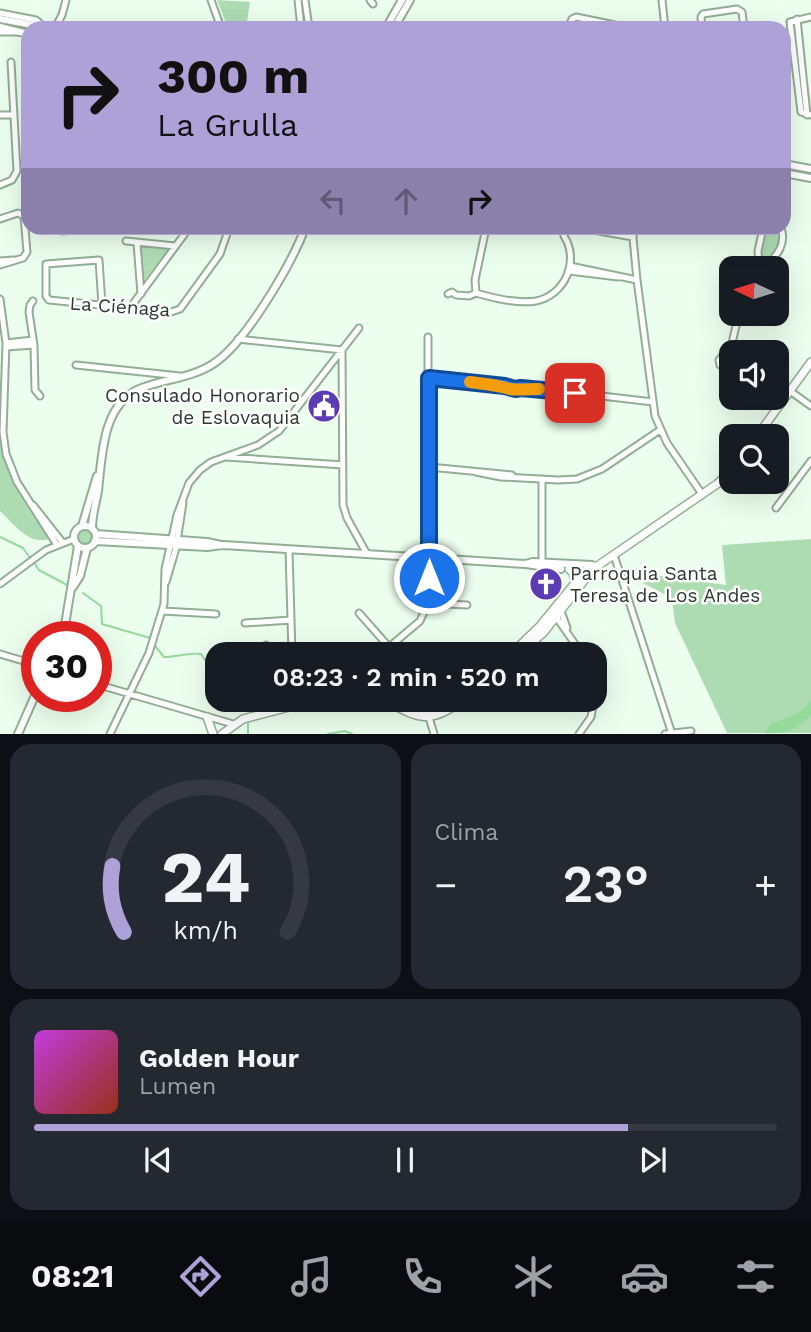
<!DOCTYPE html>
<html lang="es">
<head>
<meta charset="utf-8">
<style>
  body { margin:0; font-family:"Work Sans",sans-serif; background:#242831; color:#f1f3f6; height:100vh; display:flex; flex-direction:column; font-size:26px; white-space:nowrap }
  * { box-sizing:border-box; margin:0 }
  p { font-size:23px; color:#9ea1a6 }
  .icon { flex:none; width:38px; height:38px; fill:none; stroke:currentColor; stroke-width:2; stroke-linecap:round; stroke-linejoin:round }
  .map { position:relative; height:734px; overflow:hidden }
  .panel { display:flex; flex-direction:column; gap:10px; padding:10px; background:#0d0f14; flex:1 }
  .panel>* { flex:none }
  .banner { position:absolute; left:21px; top:21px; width:770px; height:214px; border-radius:21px; box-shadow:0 7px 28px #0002; background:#aea1d8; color:#111; overflow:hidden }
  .needle { width:46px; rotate:274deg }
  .tools { position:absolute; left:719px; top:256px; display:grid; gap:14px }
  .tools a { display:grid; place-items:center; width:70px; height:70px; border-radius:14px; background:#171b24; box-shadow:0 7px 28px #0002; font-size:35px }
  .speed { position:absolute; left:21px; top:621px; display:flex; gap:14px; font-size:35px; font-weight:700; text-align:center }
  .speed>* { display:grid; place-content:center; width:91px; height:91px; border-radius:50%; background:#171b24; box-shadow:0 7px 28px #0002; line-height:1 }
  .speed .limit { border:10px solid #d22; background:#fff; color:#111 }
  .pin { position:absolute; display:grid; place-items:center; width:60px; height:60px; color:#fff; margin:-30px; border-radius:14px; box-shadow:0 4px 10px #0006 }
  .me { position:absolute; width:77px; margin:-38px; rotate:0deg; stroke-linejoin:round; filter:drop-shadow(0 0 5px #0008) }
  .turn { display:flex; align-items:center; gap:24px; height:147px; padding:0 21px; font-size:32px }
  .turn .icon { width:91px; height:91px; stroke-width:2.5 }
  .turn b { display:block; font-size:49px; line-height:60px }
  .lanes { display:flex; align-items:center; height:66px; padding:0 21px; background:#0003; justify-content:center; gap:35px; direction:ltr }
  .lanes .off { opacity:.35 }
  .big { font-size:52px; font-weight:600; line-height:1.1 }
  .panel .card { flex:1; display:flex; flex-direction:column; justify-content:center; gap:10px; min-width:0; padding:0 24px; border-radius:21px; background:#242831 }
  .panel .dial { align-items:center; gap:0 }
  .dial svg { height:182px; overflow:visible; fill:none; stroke:#363941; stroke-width:7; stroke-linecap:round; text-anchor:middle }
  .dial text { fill:#f1f3f6; stroke:none }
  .song { display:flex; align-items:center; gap:21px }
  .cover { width:84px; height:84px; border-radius:10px; background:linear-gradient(135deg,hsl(290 70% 55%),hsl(10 70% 35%)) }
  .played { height:7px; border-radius:4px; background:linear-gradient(90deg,#aea1d8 80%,#363941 80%) }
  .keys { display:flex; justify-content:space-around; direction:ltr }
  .heat { display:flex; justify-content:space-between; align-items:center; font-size:38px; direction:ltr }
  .panel .tiles { flex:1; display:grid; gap:10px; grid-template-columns:1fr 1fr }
  .card:last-child { grid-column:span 2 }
  .trip { position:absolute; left:205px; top:642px; width:402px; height:70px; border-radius:21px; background:#171b24; box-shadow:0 7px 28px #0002; font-weight:600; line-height:70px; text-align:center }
  .menu { display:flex; height:112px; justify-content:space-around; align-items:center; background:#090b0e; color:#9ea1a6 }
  .menu .icon { width:49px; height:49px }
  .menu .selected { color:#aea1d8 }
  .menu b { font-size:32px; color:#f1f3f6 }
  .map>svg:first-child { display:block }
</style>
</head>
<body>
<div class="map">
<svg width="811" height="734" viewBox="0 0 811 734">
  <rect width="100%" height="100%" fill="#ecfeed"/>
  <path fill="#addcb2" d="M217 0 250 2 246 28H228Z
    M765 228H779C782 245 777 256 762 266L761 245Z
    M144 247 167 249V251L143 282 141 250Z
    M0 440C5 479 28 507 49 539 29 546 13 523 0 511Z
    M77 537a8 8 0 1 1 16 0a8 8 0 1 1-16 0Z
    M811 539V733H727L675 623 672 598 633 578 630 572 726 585 722 545Z"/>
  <path fill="#93da9b" d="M811 700V715C793 731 789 734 764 733L771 724 799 713Z"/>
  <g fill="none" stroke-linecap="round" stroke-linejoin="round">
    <path stroke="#93da9b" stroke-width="2" d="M0 537 23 548 30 558
      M35 564 39 570 67 585
      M83 593 101 606 102 624 150 638
      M155 646 164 657C178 657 188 652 201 654L217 677
      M247 700 248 710
      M248 723V734
      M328 734 345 731 352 734"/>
    <defs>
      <path id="minor" d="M211 0 221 28
        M298 0 301 28
        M305 0 309 28
        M370 0 373 4
        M662 0 665 28
        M0 13 36 20 44 27
        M811 17 790 22 801 112 811 115
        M797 19 807 115
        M55 28 62 15 66 0
        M568 28 572 19 576 17 615 25 619 28
        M702 28 701 17 703 14 737 9 742 12 744 28
        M0 32H18
        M0 115H14
        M0 185 12 180 17 171 11 62
        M0 219 18 213 24 216 27 252 23 258 0 265
        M634 228 633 238 637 280 655 416 667 443 702 494
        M593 230 633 237
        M62 231 109 228
        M126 241 175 246
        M137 243 141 294
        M0 261 13 260
        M570 266 637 280
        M759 268 758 251 763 228
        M765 268C776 256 787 245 781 228
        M569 271 618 277
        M476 293 475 280 486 228
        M448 294 452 292 456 295 469 296 476 293C493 298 518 304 536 301 565 295 580 261 564 236
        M0 299 6 343 3 432 6 454 17 482 57 545
        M33 301 30 305 29 312 34 345 35 390 40 396
        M102 305 99 260 46 264V296L49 300 171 312 180 309 220 254 229 228
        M130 308 189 228
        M238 339 342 350 343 505 347 518 367 554
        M6 343 33 340
        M6 347 34 345
        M76 365 180 376
        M720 365H725C731 356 734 327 740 313
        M720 365 719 360 728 349
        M429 378 505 386 516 385 521 388 591 393 602 396 653 402
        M790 391 811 406
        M226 457 343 465
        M429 467 512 475
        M476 472 501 477 558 480 577 479 602 469 660 430
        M33 505 63 543
        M776 508 811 461
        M289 550 292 654
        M614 555 672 734
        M542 567V479
        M166 582 176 548 183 503
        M0 584 46 550 74 539
        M428 603 467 605
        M162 611 216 614
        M561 611 567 628
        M359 613 389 647
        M554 614 582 654
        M245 623 291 620
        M266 645V654
        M0 654 37 665
        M381 654 420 621 428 603V337
        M96 684 233 724
        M267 700 269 712
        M428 714 434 734
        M110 734 149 653 164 604 165 569 177 515 189 483 200 470 211 462 258 445 279 431 359 328
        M579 734 591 717 594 700
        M665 734 691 731"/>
      <path id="tertiary" d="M0 19 48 28
        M0 27 28 34
        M386 28 402 0
        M394 28 410 0
        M784 164 811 169
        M784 173 811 178
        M74 537a11 11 0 1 1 22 0a11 11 0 1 1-22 0Z
        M82 526 97 476
        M92 528C92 515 96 503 98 491 102 457 102 407 137 390 161 379 190 379 213 364 245 344 292 263 305 228
        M96 534 207 542 221 545
        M95 541 207 547 223 545 525 564 533 562 592 565
        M526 564 561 569
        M73 587 80 576 87 548
        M63 637 78 546
        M18 734 37 691"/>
      <path id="secondary" d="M757 436 811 362
        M569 569 573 573 575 582
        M511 654 540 626 585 571 594 566
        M519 654 544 632 593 569 717 484 732 470
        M385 700C419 719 429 725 463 700
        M402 706C420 714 438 712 454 700
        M207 717 213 734
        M222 734 243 719 316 700"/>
    </defs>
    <use href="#minor" stroke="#92ae94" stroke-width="9"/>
    <use href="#tertiary" stroke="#92ae94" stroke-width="10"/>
    <use href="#secondary" stroke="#92ae94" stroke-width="10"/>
    <use href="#minor" stroke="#fff" stroke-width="5"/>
    <use href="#tertiary" stroke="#fff" stroke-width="6"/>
    <use href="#secondary" stroke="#fff" stroke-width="7"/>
  </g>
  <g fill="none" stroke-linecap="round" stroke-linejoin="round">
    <defs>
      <path id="route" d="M429 578V378L505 386 515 389 521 388 575 393"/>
    </defs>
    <use href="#route" stroke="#114b97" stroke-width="18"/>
    <use href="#route" stroke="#1a73e8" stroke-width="12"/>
    <path stroke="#f59e0b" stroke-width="12" d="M470 382C484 384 497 385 510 389 515 390 531 389 539 389"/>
  </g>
  <defs>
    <symbol id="civic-disc" viewBox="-11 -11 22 22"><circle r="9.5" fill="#5c3cb4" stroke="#fff"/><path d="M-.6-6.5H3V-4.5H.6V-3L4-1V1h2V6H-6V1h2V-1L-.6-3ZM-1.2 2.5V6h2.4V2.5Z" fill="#fff"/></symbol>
    <symbol id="church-disc" viewBox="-11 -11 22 22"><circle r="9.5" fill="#5c3cb4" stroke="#fff"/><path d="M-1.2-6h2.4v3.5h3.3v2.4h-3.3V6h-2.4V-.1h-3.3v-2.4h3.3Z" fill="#fff"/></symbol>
  </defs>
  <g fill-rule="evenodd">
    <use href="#civic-disc" x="305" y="387" width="38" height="38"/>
    <use href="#church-disc" x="527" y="565" width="38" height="38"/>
  </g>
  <g text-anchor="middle" stroke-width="5" stroke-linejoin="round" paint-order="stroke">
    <g font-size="19" fill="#2c382d" stroke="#fff">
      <text transform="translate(120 306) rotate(4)" y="7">La Ciénaga</text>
    </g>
    <g font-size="19" fill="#2c382d" stroke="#fff" text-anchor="end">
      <text x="300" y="402">Consulado Honorario<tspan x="300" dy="22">de Eslovaquia</tspan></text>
      <text x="570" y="580" text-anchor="start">Parroquia Santa<tspan x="570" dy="22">Teresa de Los Andes</tspan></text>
    </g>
  </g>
</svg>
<div class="tools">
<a><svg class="needle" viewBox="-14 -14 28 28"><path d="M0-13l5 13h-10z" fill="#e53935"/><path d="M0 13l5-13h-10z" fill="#9ea1a6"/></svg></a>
<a><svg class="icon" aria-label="sound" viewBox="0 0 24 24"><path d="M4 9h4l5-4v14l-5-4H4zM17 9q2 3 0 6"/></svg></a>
<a><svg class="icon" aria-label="search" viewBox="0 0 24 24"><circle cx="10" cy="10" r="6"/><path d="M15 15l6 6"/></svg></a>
</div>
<div class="speed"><div class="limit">30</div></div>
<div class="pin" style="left:575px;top:393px;background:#d93025"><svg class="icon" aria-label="arrive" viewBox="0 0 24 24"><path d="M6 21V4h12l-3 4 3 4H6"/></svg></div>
<svg class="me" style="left:429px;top:578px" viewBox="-20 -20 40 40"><circle r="17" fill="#1a73e8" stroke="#fff" stroke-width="3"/><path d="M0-11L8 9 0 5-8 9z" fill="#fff"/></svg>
<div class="trip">08:23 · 2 min · 520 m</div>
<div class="banner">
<div class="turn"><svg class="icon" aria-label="right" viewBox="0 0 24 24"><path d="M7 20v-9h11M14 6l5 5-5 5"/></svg><div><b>300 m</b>La Grulla</div></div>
<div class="lanes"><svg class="icon off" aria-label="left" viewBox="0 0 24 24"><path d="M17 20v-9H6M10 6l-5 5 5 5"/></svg><svg class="icon off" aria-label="ahead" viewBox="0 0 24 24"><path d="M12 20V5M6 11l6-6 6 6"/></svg><svg class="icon" aria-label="right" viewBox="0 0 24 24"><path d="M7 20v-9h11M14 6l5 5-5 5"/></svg></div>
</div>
</div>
<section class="panel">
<div class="tiles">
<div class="card dial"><svg viewBox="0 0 100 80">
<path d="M14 69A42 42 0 1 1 86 69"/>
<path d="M14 69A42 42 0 0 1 9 40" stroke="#aea1d8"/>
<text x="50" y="56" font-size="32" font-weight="700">24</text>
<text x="50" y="72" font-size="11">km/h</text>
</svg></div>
<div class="card"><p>Clima</p>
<div class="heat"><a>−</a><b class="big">23°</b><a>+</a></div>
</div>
<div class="card">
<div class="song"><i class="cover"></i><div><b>Golden Hour</b><p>Lumen</p></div></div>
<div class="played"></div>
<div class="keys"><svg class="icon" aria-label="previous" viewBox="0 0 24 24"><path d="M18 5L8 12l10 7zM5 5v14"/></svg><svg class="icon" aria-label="pause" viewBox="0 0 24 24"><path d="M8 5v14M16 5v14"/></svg><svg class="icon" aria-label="next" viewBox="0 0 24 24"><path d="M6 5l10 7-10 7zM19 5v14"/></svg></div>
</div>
</div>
</section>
<nav class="menu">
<b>08:21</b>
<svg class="icon selected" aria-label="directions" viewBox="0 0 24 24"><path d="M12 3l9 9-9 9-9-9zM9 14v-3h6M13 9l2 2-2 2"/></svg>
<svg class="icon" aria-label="music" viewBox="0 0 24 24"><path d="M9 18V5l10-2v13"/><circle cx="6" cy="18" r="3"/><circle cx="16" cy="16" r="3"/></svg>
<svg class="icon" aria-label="phone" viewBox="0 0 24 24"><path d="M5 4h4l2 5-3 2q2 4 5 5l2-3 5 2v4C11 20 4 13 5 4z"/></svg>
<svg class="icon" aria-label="climate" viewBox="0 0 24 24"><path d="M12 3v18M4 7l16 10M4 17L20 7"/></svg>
<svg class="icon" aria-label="car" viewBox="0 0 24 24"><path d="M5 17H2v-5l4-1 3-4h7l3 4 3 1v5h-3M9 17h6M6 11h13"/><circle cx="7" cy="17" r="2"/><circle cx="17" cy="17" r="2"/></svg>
<svg class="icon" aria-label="filters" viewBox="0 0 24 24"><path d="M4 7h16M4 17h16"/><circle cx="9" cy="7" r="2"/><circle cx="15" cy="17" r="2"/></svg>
</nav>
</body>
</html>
